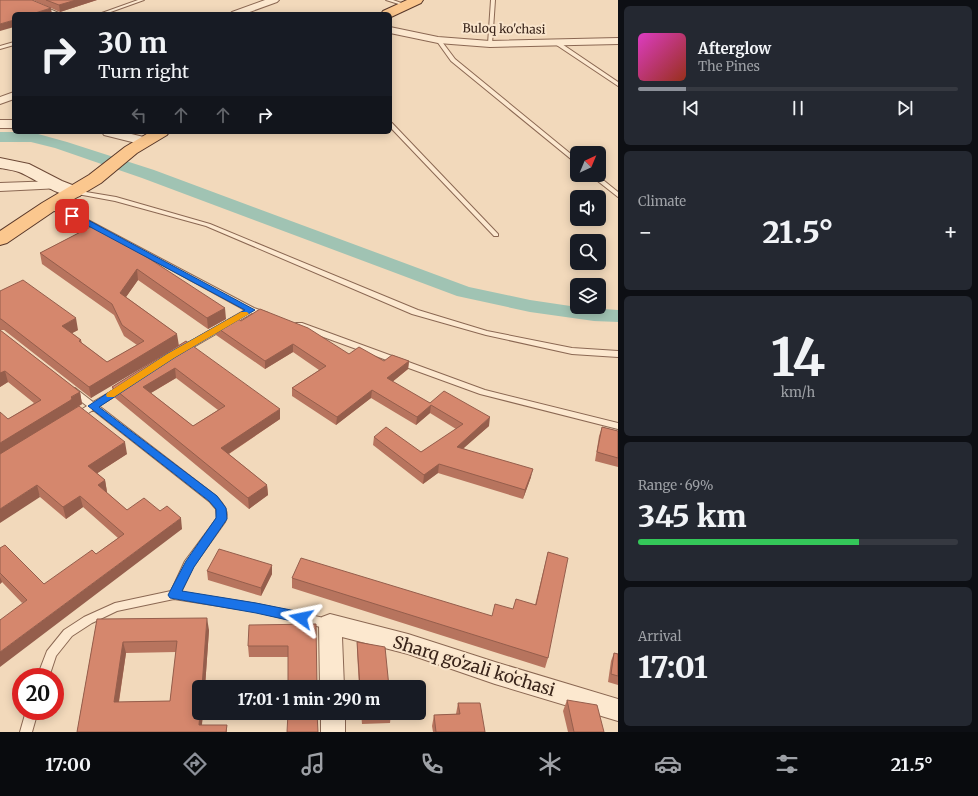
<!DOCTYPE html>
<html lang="en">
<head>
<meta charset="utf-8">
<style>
  body { margin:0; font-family:Merriweather,serif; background:#242831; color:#f1f3f6; height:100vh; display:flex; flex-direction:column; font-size:15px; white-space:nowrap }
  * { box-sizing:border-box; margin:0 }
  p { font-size:13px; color:#9ea1a6 }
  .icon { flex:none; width:22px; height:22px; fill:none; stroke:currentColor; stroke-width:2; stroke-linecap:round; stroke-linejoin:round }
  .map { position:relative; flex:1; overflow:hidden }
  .drawer { display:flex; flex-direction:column; gap:6px; padding:6px; background:#0d0f14; width:360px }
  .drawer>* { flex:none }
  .top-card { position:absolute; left:12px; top:12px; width:380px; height:122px; border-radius:6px; box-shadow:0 2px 10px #0003; background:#171b24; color:#f1f3f6; overflow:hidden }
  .needle { width:26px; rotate:44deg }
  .tools { position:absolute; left:570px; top:146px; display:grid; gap:8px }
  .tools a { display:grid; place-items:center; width:36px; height:36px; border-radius:6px; background:#171b24; box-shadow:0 2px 10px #0003; font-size:20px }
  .speed { position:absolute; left:12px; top:668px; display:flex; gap:8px; font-size:20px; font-weight:700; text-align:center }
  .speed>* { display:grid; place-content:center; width:52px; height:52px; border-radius:50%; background:#171b24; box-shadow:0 2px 10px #0003; line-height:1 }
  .speed .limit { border:6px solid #d22; background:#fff; color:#111 }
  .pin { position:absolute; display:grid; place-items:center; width:34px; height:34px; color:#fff; margin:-17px; border-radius:8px; box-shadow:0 2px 6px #0006 }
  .me { position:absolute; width:44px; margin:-22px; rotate:282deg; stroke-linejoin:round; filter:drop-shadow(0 0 3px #0008) }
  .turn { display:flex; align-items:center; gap:14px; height:84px; padding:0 20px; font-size:18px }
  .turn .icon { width:52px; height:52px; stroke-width:2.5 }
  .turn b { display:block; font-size:28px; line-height:34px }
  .lanes { display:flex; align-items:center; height:38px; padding:0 20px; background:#0003; justify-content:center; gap:20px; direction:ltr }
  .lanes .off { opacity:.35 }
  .big { font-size:30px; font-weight:800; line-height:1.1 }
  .drawer .tile { flex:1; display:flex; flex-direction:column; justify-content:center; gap:6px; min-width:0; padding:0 14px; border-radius:6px; background:#242831 }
  .drawer .dial { align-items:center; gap:0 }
  .dial b { font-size:52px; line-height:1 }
  .song { display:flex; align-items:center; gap:12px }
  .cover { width:48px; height:48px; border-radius:6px; background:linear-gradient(135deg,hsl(310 70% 55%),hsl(10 70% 35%)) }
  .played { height:4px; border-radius:2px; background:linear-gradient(90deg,#8c9099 15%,#363941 15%) }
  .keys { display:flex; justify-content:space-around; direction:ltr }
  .heat { display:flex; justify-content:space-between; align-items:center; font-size:22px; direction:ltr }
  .charge { height:6px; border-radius:3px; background:linear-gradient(90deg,#34c759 69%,#363941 0) }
  .trip { position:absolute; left:192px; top:680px; width:234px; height:40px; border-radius:6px; background:#171b24; box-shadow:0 2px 10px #0003; font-weight:800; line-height:40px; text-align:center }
  .menu { display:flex; height:64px; justify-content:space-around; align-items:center; background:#090b0e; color:#9ea1a6 }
  .menu .icon { width:28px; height:28px }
  .menu .on { color:#8c9099 }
  .menu b { font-size:18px; color:#f1f3f6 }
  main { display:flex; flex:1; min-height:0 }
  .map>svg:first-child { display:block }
</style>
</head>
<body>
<main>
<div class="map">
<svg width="618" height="732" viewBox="0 0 618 732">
  <rect width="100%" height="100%" fill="#f2d9bb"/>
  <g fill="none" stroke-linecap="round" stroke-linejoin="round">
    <path fill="#a0c3b3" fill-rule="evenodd" d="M0 132H31L67 142 154 170 469 287 530 300 577 307 618 310V322L594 321 530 312 457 296 142 178 55 148 31 142H0Z"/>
    <defs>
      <path id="lane" d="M23 0H29L61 14H55Z
        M138 0H144L105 14H99Z
        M386 0H393L407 5 405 6Z
        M491 0H495L492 44 490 45 488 44Z
        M436 39H440L455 59 577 159V164L451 61 436 40Z
        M14 42V45L0 49V46Z
        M555 42H559L618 82V86L555 44Z
        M390 122 392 123 498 234V236H494L390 127Z
        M590 175H597L618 192V197Z
        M74 190 116 197 210 224 418 310 487 331 572 348 618 351V357L572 354 486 335 412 314 206 226 115 201 72 193 71 192Z
        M48 205 86 219 254 308 268 313 269 315 265 317 252 313 185 352H179L178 350 179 348 245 310 82 221 46 208V206Z
        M296 323H302L485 390 618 423V429L480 394 296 327 295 325Z
        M122 385 126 388 125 390 99 406 216 496C223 504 230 511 225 522L193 567 181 592 257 604 329 619 333 621 334 624 333 627 329 629 257 612 174 599 117 611 92 623 72 636 56 656 49 677H37L47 651 64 630 84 617 115 603 171 591 185 561 217 518 216 509 210 502 93 410 79 419H73L72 417 73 415 87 406 69 392 68 390 69 388H75L93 402Z
        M26 711H38L32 732H20Z"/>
      <path id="street" d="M265 0H279L277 2 244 14H230L232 12Z
        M390 27 438 37 490 41 618 38V44L490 47 438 43 390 33Z
        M14 92V99L0 104V97Z
        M0 120H14V128H0Z
        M102 132H123L148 138 150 141 148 144 144 145 104 135Z
        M56 181 61 182 63 185 61 188 0 191V183Z
        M330 614 408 634 495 662 618 699V721L495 684 408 654 342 637 344 687H320L319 624 322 617Z
        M321 713H345V732H321Z"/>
      <path id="secondary" d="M0 158 29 164 62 181 80 188 83 192 80 196C61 200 37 179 19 172 13 170 6 169 0 168Z"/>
      <path id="primary" d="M407 0H423L421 3 391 17H390V14H381L383 11Z
        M150 132H169L167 135 137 153 101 183 54 211 7 243 0 245V231L42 203 89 175 125 147Z"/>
    </defs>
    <use href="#lane" stroke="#8b6853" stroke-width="2"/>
    <use href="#street" stroke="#8b6853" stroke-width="2"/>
    <use href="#secondary" stroke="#6d4937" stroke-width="2"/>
    <use href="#primary" stroke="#583729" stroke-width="2"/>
    <use href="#lane" fill="#fce8cf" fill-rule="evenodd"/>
    <use href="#street" fill="#fce8cf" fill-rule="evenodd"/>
    <use href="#secondary" fill="#fce8cf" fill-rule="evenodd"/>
    <use href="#primary" fill="#fbc78e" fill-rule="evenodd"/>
  </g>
  <path fill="#b7745e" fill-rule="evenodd" d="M33 0H97L60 12Z
    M96 224 226 319 208 329 138 280 126 297 177 334 91 398 4 330H0V291L78 330 72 333 81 340 82 343 107 362 137 345 124 336 114 315 42 264 40 253Z
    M241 321 349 354 384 361H409L408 369 392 382 430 403 489 426 463 448 531 477 523 499 438 473 423 484 373 445 374 437 421 452 456 429 430 413 416 425 371 398 336 425 292 396V388L319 370 293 352 265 369 216 335V327Z
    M0 330 80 392 82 404 75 409 127 454 97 473 105 480 107 492H106L127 510 182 529 22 603 2 582 0 584V548L44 584 96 554 118 538 83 507 66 519 40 497 8 419 34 403 8 382 0 387Z
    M186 341 280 419 229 454 267 485 268 495 249 509 114 397 112 387ZM176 378 218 410 193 426 151 393Z
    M602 427 618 431V467L595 461 599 436Z
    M548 552V658L545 668 292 588V578L492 616 513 609 535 605Z
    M207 571 272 574 261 596 208 580Z
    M97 619 209 630 205 687H199V713H203L202 725H227V732H77ZM176 652 170 701 119 702 126 653Z
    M316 624 288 657H249L248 646Z
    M357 642 389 687H359L357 651Z
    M614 653 618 654V685L608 682 611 661Z
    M567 700 604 732H568L563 711Z
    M458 703 485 732H433L432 726 434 715 456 714Z
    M361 713H391L390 723 362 724Z"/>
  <path fill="#955e4c" d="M76 0H97L60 12 59 5Z
    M51 8 52 14H32Z
    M14 20V27L0 31V24Z
    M137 269 138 280 121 304 120 293Z
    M225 308 226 319 208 329 207 318Z
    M76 318 78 330 65 337 62 326Z
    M177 334 179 346 91 398 89 387Z
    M293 344V352L265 369V361Z
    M409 361 408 369 386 387 387 378Z
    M175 368 176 378 144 397 143 387Z
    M5 371 8 382 0 387V373Z
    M372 390 371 398 336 425 337 417Z
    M80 392 82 404 75 408V410L0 457V443Z
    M431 405 430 413 416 425 417 417Z
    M280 409V419L222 458 221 448Z
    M490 417 489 426 456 455 457 447Z
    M125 442 127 454 90 478 88 466Z
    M439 464 438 473 423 484 424 475Z
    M533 469 531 477 523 499 525 490Z
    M105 480 107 492 100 496 98 485Z
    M37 485 40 497 0 523V509Z
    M267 485 268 495 249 509 248 498Z
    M80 496 83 507 66 519 63 507Z
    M181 518 182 529 0 667V652Z
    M272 565V574L261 596V588Z
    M0 577 2 582 0 584Z
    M207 618 209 630 205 687H202Z
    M123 642 126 653 117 713 114 702Z
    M200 713H203L201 732 199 725Z"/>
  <path fill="#d5876d" stroke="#955e4c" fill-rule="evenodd" d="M0 0H32L51 8 32 14H14V20L0 24Z
    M46 0H76L59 5Z
    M96 224 225 308 207 318 137 269 120 293 177 334 89 387 1 319H0V291L23 280 76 318 62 326 81 340 79 341 107 362 144 341 122 325 112 304 40 253Z
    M260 309 308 328 349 354 359 347 384 361 392 355 409 361 387 378 430 403 444 391 490 417 457 447 533 469 525 490 439 464 424 475 374 437 386 427 421 452 463 424 431 405 417 417 372 390 337 417 292 388 326 366 293 344 265 361 216 327 234 316 241 321Z
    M0 330 80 392 71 397 72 398 71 400 0 443V412L8 419 41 400 5 371 0 373Z
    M186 341 280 409 221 448 267 485 248 498 112 387ZM175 368 225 406 193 426 143 387Z
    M79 406 125 442 88 466 105 480 98 485 127 510 144 498 160 511 167 506 181 518 0 652V620L27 600 0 573V548L5 545 44 584 92 550 96 554 124 534 80 496 63 507 37 485 0 509V454Z
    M602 427 618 431V458L597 452Z
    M219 549 272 565 261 588 207 571Z
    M548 552 568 558 548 658 292 578 301 558 492 616 495 604 513 609 516 599 536 605Z
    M207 618 202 687H199V713H200L199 725H227L226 732H77L97 619ZM177 641 170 701 114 702 123 642Z
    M316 624 317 687H288V646H248L249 625Z
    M357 642 385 647 389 687H360Z
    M614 653 618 654V676L611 674Z
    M567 700 597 705 604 732H574Z
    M458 703H480L485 732H436L434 715 460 714Z
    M288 713H317L318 732H287Z
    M362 713H391V715L362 716Z"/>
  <path fill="#1a73e8" stroke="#114b97" d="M69 214H74L86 219 255 310 174 358 99 407 217 496 226 508 227 519 194 567 182 591 256 603 301 612 305 614 307 618 305 621 301 623 256 613 170 598 168 595 186 561 216 518V509L209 501 88 406 167 354 245 310 81 222 69 217Z"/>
  <path fill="#f59e0b" d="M241 312H247L249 314 174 358 114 397H107L106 395 107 393 167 354Z"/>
  <g text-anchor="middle" stroke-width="4" stroke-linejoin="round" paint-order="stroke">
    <g font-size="12" fill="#39241a" stroke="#f9e5cc">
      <text transform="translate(504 29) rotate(1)" y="4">Buloq ko'chasi</text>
    </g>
    <g font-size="17" fill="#39241a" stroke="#f9e5cc">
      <text transform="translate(474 666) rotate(17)" y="6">Sharq goʻzali koʻchasi</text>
    </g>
  </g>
</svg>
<div class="tools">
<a><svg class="needle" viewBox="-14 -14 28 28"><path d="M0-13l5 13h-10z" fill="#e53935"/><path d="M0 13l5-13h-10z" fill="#9ea1a6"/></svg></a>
<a><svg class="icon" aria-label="sound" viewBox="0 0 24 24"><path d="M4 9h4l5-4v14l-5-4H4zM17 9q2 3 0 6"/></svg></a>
<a><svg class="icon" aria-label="search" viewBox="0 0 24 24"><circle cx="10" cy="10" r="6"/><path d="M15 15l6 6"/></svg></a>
<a><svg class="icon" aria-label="layers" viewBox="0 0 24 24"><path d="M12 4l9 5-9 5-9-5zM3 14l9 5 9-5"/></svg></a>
</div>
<div class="speed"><div class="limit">20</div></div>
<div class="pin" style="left:72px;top:216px;background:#d93025"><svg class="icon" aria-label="arrive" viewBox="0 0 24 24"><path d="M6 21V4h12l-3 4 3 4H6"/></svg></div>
<svg class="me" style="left:301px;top:618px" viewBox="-20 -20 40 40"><path d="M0-17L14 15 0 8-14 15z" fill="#1a73e8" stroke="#fff" stroke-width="4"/></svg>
<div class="trip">17:01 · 1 min · 290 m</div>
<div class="top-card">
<div class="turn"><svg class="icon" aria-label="right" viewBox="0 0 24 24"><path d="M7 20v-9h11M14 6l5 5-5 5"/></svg><div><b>30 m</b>Turn right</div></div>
<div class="lanes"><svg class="icon off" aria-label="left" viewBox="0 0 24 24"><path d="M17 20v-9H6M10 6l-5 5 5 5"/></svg><svg class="icon off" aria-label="ahead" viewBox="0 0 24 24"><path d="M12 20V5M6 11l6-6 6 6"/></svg><svg class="icon off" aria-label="ahead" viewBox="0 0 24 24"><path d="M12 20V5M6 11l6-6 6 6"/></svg><svg class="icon" aria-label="right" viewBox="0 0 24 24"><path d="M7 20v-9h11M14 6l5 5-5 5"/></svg></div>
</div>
</div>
<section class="drawer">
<div class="tile">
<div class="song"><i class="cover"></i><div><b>Afterglow</b><p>The Pines</p></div></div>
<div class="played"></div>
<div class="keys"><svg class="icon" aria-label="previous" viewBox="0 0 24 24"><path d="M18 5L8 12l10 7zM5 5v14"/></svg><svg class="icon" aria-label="pause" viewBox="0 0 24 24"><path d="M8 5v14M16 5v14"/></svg><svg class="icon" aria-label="next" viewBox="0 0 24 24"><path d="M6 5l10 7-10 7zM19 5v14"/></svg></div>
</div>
<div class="tile"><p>Climate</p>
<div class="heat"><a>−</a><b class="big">21.5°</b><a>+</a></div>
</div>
<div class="tile dial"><b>14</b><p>km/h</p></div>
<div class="tile"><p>Range · 69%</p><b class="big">345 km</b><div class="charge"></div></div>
<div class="tile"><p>Arrival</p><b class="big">17:01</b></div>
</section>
</main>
<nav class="menu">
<b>17:00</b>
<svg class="icon on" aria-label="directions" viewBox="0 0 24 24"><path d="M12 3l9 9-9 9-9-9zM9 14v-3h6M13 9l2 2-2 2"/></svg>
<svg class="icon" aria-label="music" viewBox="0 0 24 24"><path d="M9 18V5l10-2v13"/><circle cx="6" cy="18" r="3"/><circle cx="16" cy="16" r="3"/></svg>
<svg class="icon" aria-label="phone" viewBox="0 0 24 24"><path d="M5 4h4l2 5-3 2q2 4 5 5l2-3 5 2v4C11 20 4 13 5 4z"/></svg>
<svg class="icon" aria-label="climate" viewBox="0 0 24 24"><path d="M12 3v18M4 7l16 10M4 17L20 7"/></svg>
<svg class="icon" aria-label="car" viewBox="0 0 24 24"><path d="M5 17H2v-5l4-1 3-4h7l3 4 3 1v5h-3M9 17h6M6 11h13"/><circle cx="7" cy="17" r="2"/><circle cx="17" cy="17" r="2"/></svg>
<svg class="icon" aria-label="filters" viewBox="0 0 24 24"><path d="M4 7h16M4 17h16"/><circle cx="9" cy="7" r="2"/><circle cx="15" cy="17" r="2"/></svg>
<b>21.5°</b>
</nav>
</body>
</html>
